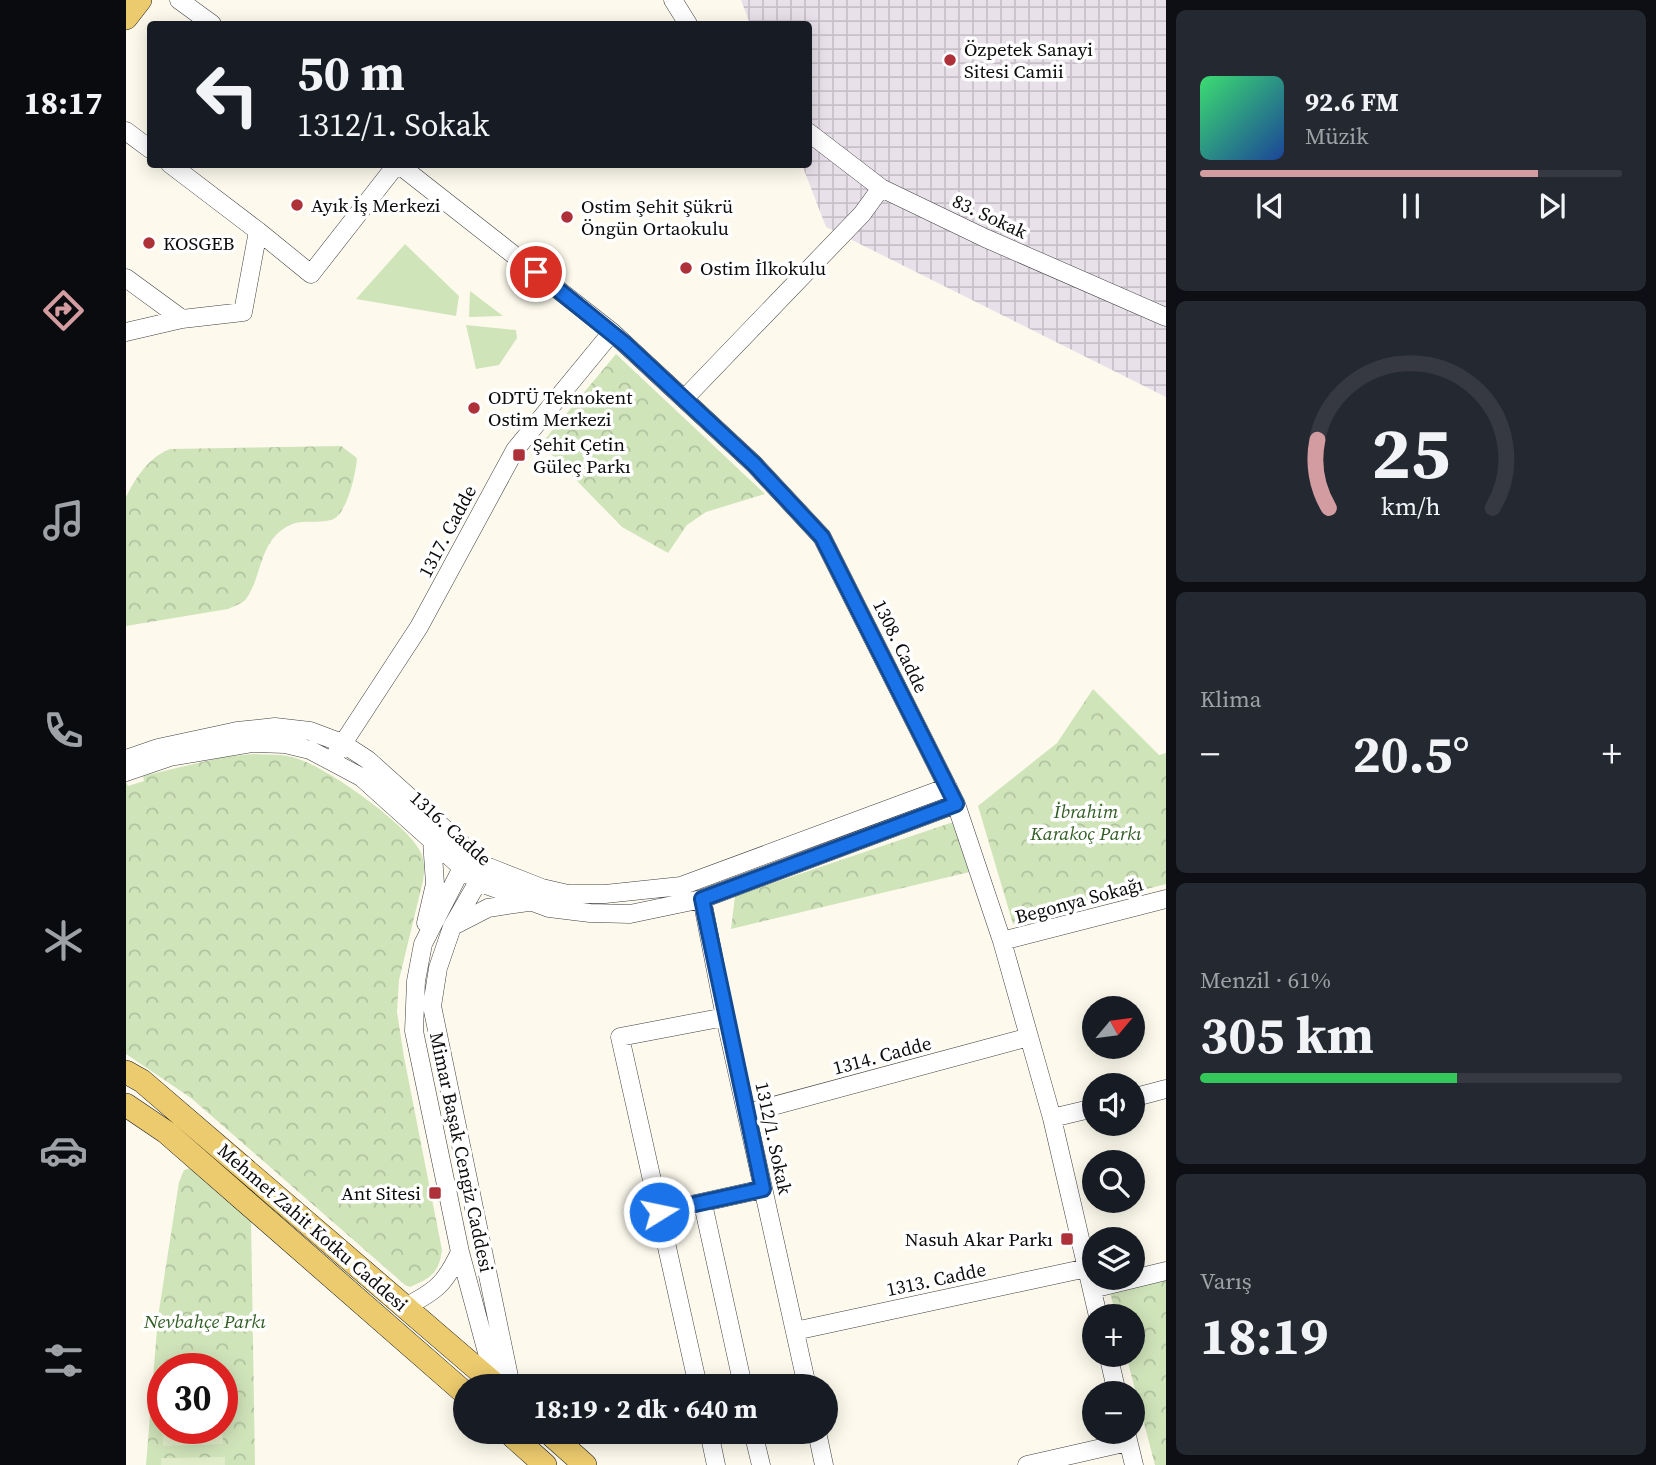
<!DOCTYPE html>
<html lang="tr">
<head>
<meta charset="utf-8">
<style>
  body { margin:0; font-family:"Source Serif 4",serif; background:#242831; color:#f1f3f6; height:100vh; display:flex; flex-direction:column; font-size:26px; white-space:nowrap }
  * { box-sizing:border-box; margin:0 }
  p { font-size:23px; color:#9ea1a6 }
  .icon { flex:none; width:38px; height:38px; fill:none; stroke:currentColor; stroke-width:2; stroke-linecap:round; stroke-linejoin:round }
  .map { position:relative; flex:1; overflow:hidden }
  .drawer { display:flex; flex-direction:column; gap:10px; padding:10px; background:#0d0f14; width:490px }
  .drawer>* { flex:none }
  .top-card { position:absolute; left:21px; top:21px; width:665px; height:147px; border-radius:7px; box-shadow:0 4px 18px #0003; background:#171b24; color:#f1f3f6; overflow:hidden }
  .needle { width:46px; rotate:61deg }
  .buttons { position:absolute; left:956px; top:996px; display:grid; gap:14px }
  .buttons a { display:grid; place-items:center; width:63px; height:63px; border-radius:50%; background:#171b24; box-shadow:0 4px 18px #0003; font-size:35px }
  .speed { position:absolute; left:21px; top:1353px; display:flex; gap:14px; font-size:35px; font-weight:700; text-align:center }
  .speed>* { display:grid; place-content:center; width:91px; height:91px; border-radius:50%; background:#171b24; box-shadow:0 4px 18px #0003; line-height:1 }
  .speed .limit { border:10px solid #d22; background:#fff; color:#111 }
  .pin { position:absolute; display:grid; place-items:center; width:60px; height:60px; color:#fff; margin:-30px; border:4px solid #fff; border-radius:50%; box-shadow:0 2px 7px #0007 }
  .me { position:absolute; width:77px; margin:-38px; rotate:80deg; stroke-linejoin:round; filter:drop-shadow(0 0 5px #0008) }
  .turn { display:flex; align-items:center; gap:24px; height:147px; padding:0 35px; font-size:32px }
  .turn .icon { width:91px; height:91px; stroke-width:2.5 }
  .turn b { display:block; font-size:49px; line-height:60px }
  .big { font-size:52px; font-weight:700; line-height:1.1 }
  .drawer .tile { flex:1; display:flex; flex-direction:column; justify-content:center; gap:10px; min-width:0; padding:0 24px; border-radius:10px; background:#242831 }
  .drawer .dial { align-items:center; gap:0 }
  .dial svg { height:182px; overflow:visible; fill:none; stroke:#363941; stroke-width:7; stroke-linecap:round; text-anchor:middle }
  .dial text { fill:#f1f3f6; stroke:none }
  .song { display:flex; align-items:center; gap:21px }
  .cover { width:84px; height:84px; border-radius:10px; background:linear-gradient(135deg,hsl(140 70% 55%),hsl(220 70% 35%)) }
  .played { height:7px; border-radius:4px; background:linear-gradient(90deg,#d39ca1 80%,#363941 80%) }
  .keys { display:flex; justify-content:space-around; direction:ltr }
  .heat { display:flex; justify-content:space-between; align-items:center; font-size:38px; direction:ltr }
  .charge { height:10px; border-radius:5px; background:linear-gradient(90deg,#34c759 61%,#363941 0) }
  .trip { position:absolute; left:327px; top:1374px; width:385px; height:70px; border-radius:35px; background:#171b24; box-shadow:0 4px 18px #0003; font-weight:700; line-height:70px; text-align:center }
  main { display:flex; flex:1; min-height:0 }
  .menu { display:flex; flex-direction:column; width:126px; justify-content:space-around; align-items:center; background:#090b0e; color:#9ea1a6 }
  .menu .icon { width:49px; height:49px }
  .menu .on { color:#d39ca1 }
  .menu b { font-size:32px; color:#f1f3f6 }
  .map>svg:first-child { display:block }
</style>
</head>
<body>
<main>
<nav class="menu">
<b>18:17</b>
<svg class="icon on" aria-label="directions" viewBox="0 0 24 24"><path d="M12 3l9 9-9 9-9-9zM9 14v-3h6M13 9l2 2-2 2"/></svg>
<svg class="icon" aria-label="music" viewBox="0 0 24 24"><path d="M9 18V5l10-2v13"/><circle cx="6" cy="18" r="3"/><circle cx="16" cy="16" r="3"/></svg>
<svg class="icon" aria-label="phone" viewBox="0 0 24 24"><path d="M5 4h4l2 5-3 2q2 4 5 5l2-3 5 2v4C11 20 4 13 5 4z"/></svg>
<svg class="icon" aria-label="climate" viewBox="0 0 24 24"><path d="M12 3v18M4 7l16 10M4 17L20 7"/></svg>
<svg class="icon" aria-label="car" viewBox="0 0 24 24"><path d="M5 17H2v-5l4-1 3-4h7l3 4 3 1v5h-3M9 17h6M6 11h13"/><circle cx="7" cy="17" r="2"/><circle cx="17" cy="17" r="2"/></svg>
<svg class="icon" aria-label="filters" viewBox="0 0 24 24"><path d="M4 7h16M4 17h16"/><circle cx="9" cy="7" r="2"/><circle cx="15" cy="17" r="2"/></svg>
</nav>
<div class="map">
<svg width="1040" height="1465" viewBox="0 0 1040 1465">
  <defs>
    <pattern id="industrial-grid" width="8" height="8" patternUnits="userSpaceOnUse" patternTransform="scale(1.75)"><rect width="8" height="8" fill="#e9e1ea"/><path d="M0 4h8M4 0v8" fill="none" stroke="#c7c0c8"/></pattern>
    <pattern id="park-crowns" width="20" height="18" patternUnits="userSpaceOnUse" patternTransform="scale(1.75)"><rect width="20" height="18" fill="#d0e4ba"/><path d="M2 6a3 3 0 1 1 6 0M12 15a3 3 0 1 1 6 0" fill="none" stroke="#b1c29f"/></pattern>
  </defs>
  <rect width="100%" height="100%" fill="#fdfaed"/>
  <path fill="url(#industrial-grid)" d="M615 0H1040V397L700 227 676 165 682 164V24H624Z"/>
  <path fill="#d0e4ba" d="M279 244 333 296 330 316 230 299Z
    M344 291 377 316 343 317Z
    M340 325 390 330 391 338 373 365 350 369Z"/>
  <path fill="url(#park-crowns)" fill-rule="evenodd" d="M490 354 639 494 580 512 561 525 542 553 496 527 415 444Z
    M215 446 231 458C230 473 221 516 205 520 183 525 170 515 150 535 133 553 134 580 120 599 116 604 108 606 102 609L0 626V497C10 477 23 457 44 449Z
    M967 689 1033 755 1040 753V884L887 924 852 806 931 743Z
    M127 754C140 755 154 754 166 757 197 764 278 822 293 849 299 859 299 869 297 881L273 980 271 1012 278 1057 316 1250C313 1273 305 1278 284 1287L279 1285 65 1098 0 1054V782L2 786 18 781 17 776 97 757Z
    M830 821 848 871 605 929 609 896Z
    M64 1168 69 1169 125 1218 129 1465H20L32 1317 53 1182 58 1170ZM37 1368H96V1428H37Z
    M1040 1279V1465H1029L1000 1355 1006 1354V1316H990L984 1292Z"/>
  <path fill="#e1ecca" d="M36 1409 37 1428H96V1423L97 1444 37 1446Z
    M99 1457V1465H35V1458Z"/>
  <g fill="none" stroke-linecap="round" stroke-linejoin="round">
    <defs>
      <path id="minor" d="M53 0 86 24
        M547 0 562 24
        M0 131 24 149
        M682 132 755 188 859 238 1040 317
        M44 164 132 231
        M272 164 486 332 628 464 696 537 830 804 876 941 926 1118 972 1316
        M0 278 56 319
        M0 332 56 319 117 312 132 231 185 274 271 164
        M558 399 736 214 755 188
        M210 754 293 627 389 450 486 332
        M0 759 32 748 111 731 149 727 184 731 216 743 242 760 360 866 416 888 442 894H479L555 886 822 787
        M0 772 44 757 127 743 159 744 184 750 235 777 352 882 423 908 464 913 504 914 576 899 830 804
        M341 858 297 944 290 981 288 1031 334 1252 370 1386
        M357 873 326 927 312 968 306 1006 385 1386
        M576 899 599 1017 681 1386
        M300 923 309 884 306 840
        M329 925 362 908 402 902
        M876 941 1040 899
        M1006 1098 1040 1089
        M621 1113 903 1037
        M926 1118 968 1108
        M577 1204 617 1386
        M533 1212 637 1189
        M966 1289 1040 1271
        M279 1307C310 1291 319 1284 334 1252
        M669 1331 961 1268
        M982 1354 991 1393
        M572 1386 494 1037 599 1017
        M583 1432 590 1465
        M627 1432 635 1465
        M691 1432 698 1465
        M1000 1432 1008 1465
        M901 1465 1002 1442"/>
      <path id="major" d="M0 18 14 0
        M0 1072 16 1081 371 1386
        M0 1105 40 1132 340 1394
        M382 1432 419 1465
        M422 1432 459 1465"/>
    </defs>
    <use href="#minor" stroke="#3f3f3f" stroke-width="19"/>
    <use href="#major" stroke="#1d1d1d" stroke-width="24"/>
    <use href="#minor" stroke="#fff" stroke-width="18"/>
    <use href="#major" stroke="#eccb6e" stroke-width="23"/>
  </g>
  <g fill="none" stroke-linecap="round" stroke-linejoin="round">
    <defs>
      <path id="route" d="M410 272 499 344 628 464 696 537 830 804 576 899 637 1189 533 1212"/>
    </defs>
    <use href="#route" stroke="#114b97" stroke-width="18"/>
    <use href="#route" stroke="#1a73e8" stroke-width="12"/>
  </g>
  <g fill="#ae3139" stroke="#fff" stroke-width="2.5">
    <circle cx="824" cy="60" r="7"/>
    <circle cx="171" cy="205" r="7"/>
    <circle cx="441" cy="217" r="7"/>
    <circle cx="23" cy="243" r="7"/>
    <circle cx="560" cy="268" r="7"/>
    <circle cx="348" cy="408" r="7"/>
    <rect x="386" y="448" width="14" height="14" rx="3.5"/>
    <rect x="302" y="1186" width="14" height="14" rx="3.5"/>
    <rect x="934" y="1232" width="14" height="14" rx="3.5"/>
  </g>
  <g text-anchor="middle" stroke-width="7" stroke-linejoin="round" paint-order="stroke">
    <g font-size="19" fill="#0c0c0c" stroke="#fff" text-anchor="start">
      <text x="838" y="56">Özpetek Sanayi<tspan x="838" dy="22">Sitesi Camii</tspan></text>
      <text x="185" y="212">Ayık İş Merkezi</text>
      <text x="455" y="213">Ostim Şehit Şükrü<tspan x="455" dy="22">Öngün Ortaokulu</tspan></text>
      <text x="37" y="250">KOSGEB</text>
      <text x="574" y="275">Ostim İlkokulu</text>
      <text x="362" y="404">ODTÜ Teknokent<tspan x="362" dy="22">Ostim Merkezi</tspan></text>
      <text x="407" y="451">Şehit Çetin<tspan x="407" dy="22">Güleç Parkı</tspan></text>
      <text x="295" y="1200" text-anchor="end">Ant Sitesi</text>
      <text x="927" y="1246" text-anchor="end">Nasuh Akar Parkı</text>
    </g>
    <g font-size="19" fill="#0c0c0c" stroke="#fff">
      <text transform="translate(864 216) rotate(25)" y="7">83. Sokak</text>
      <text transform="translate(321 531) rotate(-62)" y="7">1317. Cadde</text>
      <text transform="translate(775 646) rotate(64)" y="7">1308. Cadde</text>
      <text transform="translate(325 828) rotate(42)" y="7">1316. Cadde</text>
      <text transform="translate(953 900) rotate(-15)" y="7">Begonya Sokağı</text>
      <text transform="translate(756 1055) rotate(-15)" y="7">1314. Cadde</text>
      <text transform="translate(648 1138) rotate(78)" y="7">1312/1. Sokak</text>
      <text transform="translate(336 1152) rotate(78)" y="7">Mimar Başak Cengiz Caddesi</text>
      <text transform="translate(187 1227) rotate(41)" y="7">Mehmet Zahit Kotku Caddesi</text>
      <text transform="translate(810 1279) rotate(-12)" y="7">1313. Cadde</text>
    </g>
    <g font-size="19" font-style="italic" fill="#305d23" stroke="#fff">
      <text x="960" y="818">İbrahim<tspan x="960" dy="22">Karakoç Parkı</tspan></text>
      <text x="79" y="1328">Nevbahçe Parkı</text>
    </g>
  </g>
</svg>
<div class="buttons">
<a><svg class="needle" viewBox="-14 -14 28 28"><path d="M0-13l5 13h-10z" fill="#e53935"/><path d="M0 13l5-13h-10z" fill="#9ea1a6"/></svg></a>
<a><svg class="icon" aria-label="sound" viewBox="0 0 24 24"><path d="M4 9h4l5-4v14l-5-4H4zM17 9q2 3 0 6"/></svg></a>
<a><svg class="icon" aria-label="search" viewBox="0 0 24 24"><circle cx="10" cy="10" r="6"/><path d="M15 15l6 6"/></svg></a>
<a><svg class="icon" aria-label="layers" viewBox="0 0 24 24"><path d="M12 4l9 5-9 5-9-5zM3 14l9 5 9-5"/></svg></a>
<a>+</a>
<a>−</a>
</div>
<div class="speed"><div class="limit">30</div></div>
<div class="pin" style="left:410px;top:272px;background:#d93025"><svg class="icon" aria-label="arrive" viewBox="0 0 24 24"><path d="M6 21V4h12l-3 4 3 4H6"/></svg></div>
<svg class="me" style="left:533px;top:1212px" viewBox="-20 -20 40 40"><circle r="17" fill="#1a73e8" stroke="#fff" stroke-width="3"/><path d="M0-11L8 9 0 5-8 9z" fill="#fff"/></svg>
<div class="trip">18:19 · 2 dk · 640 m</div>
<div class="top-card">
<div class="turn"><svg class="icon" aria-label="left" viewBox="0 0 24 24"><path d="M17 20v-9H6M10 6l-5 5 5 5"/></svg><div><b>50 m</b>1312/1. Sokak</div></div>
</div>
</div>
<section class="drawer">
<div class="tile">
<div class="song"><i class="cover"></i><div><b>92.6 FM</b><p>Müzik</p></div></div>
<div class="played"></div>
<div class="keys"><svg class="icon" aria-label="previous" viewBox="0 0 24 24"><path d="M18 5L8 12l10 7zM5 5v14"/></svg><svg class="icon" aria-label="pause" viewBox="0 0 24 24"><path d="M8 5v14M16 5v14"/></svg><svg class="icon" aria-label="next" viewBox="0 0 24 24"><path d="M6 5l10 7-10 7zM19 5v14"/></svg></div>
</div>
<div class="tile dial"><svg viewBox="0 0 100 80">
<path d="M14 69A42 42 0 1 1 86 69"/>
<path d="M14 69A42 42 0 0 1 9 39" stroke="#d39ca1"/>
<text x="50" y="56" font-size="32" font-weight="700">25</text>
<text x="50" y="72" font-size="11">km/h</text>
</svg></div>
<div class="tile"><p>Klima</p>
<div class="heat"><a>−</a><b class="big">20.5°</b><a>+</a></div>
</div>
<div class="tile"><p>Menzil · 61%</p><b class="big">305 km</b><div class="charge"></div></div>
<div class="tile"><p>Varış</p><b class="big">18:19</b></div>
</section>
</main>
</body>
</html>
